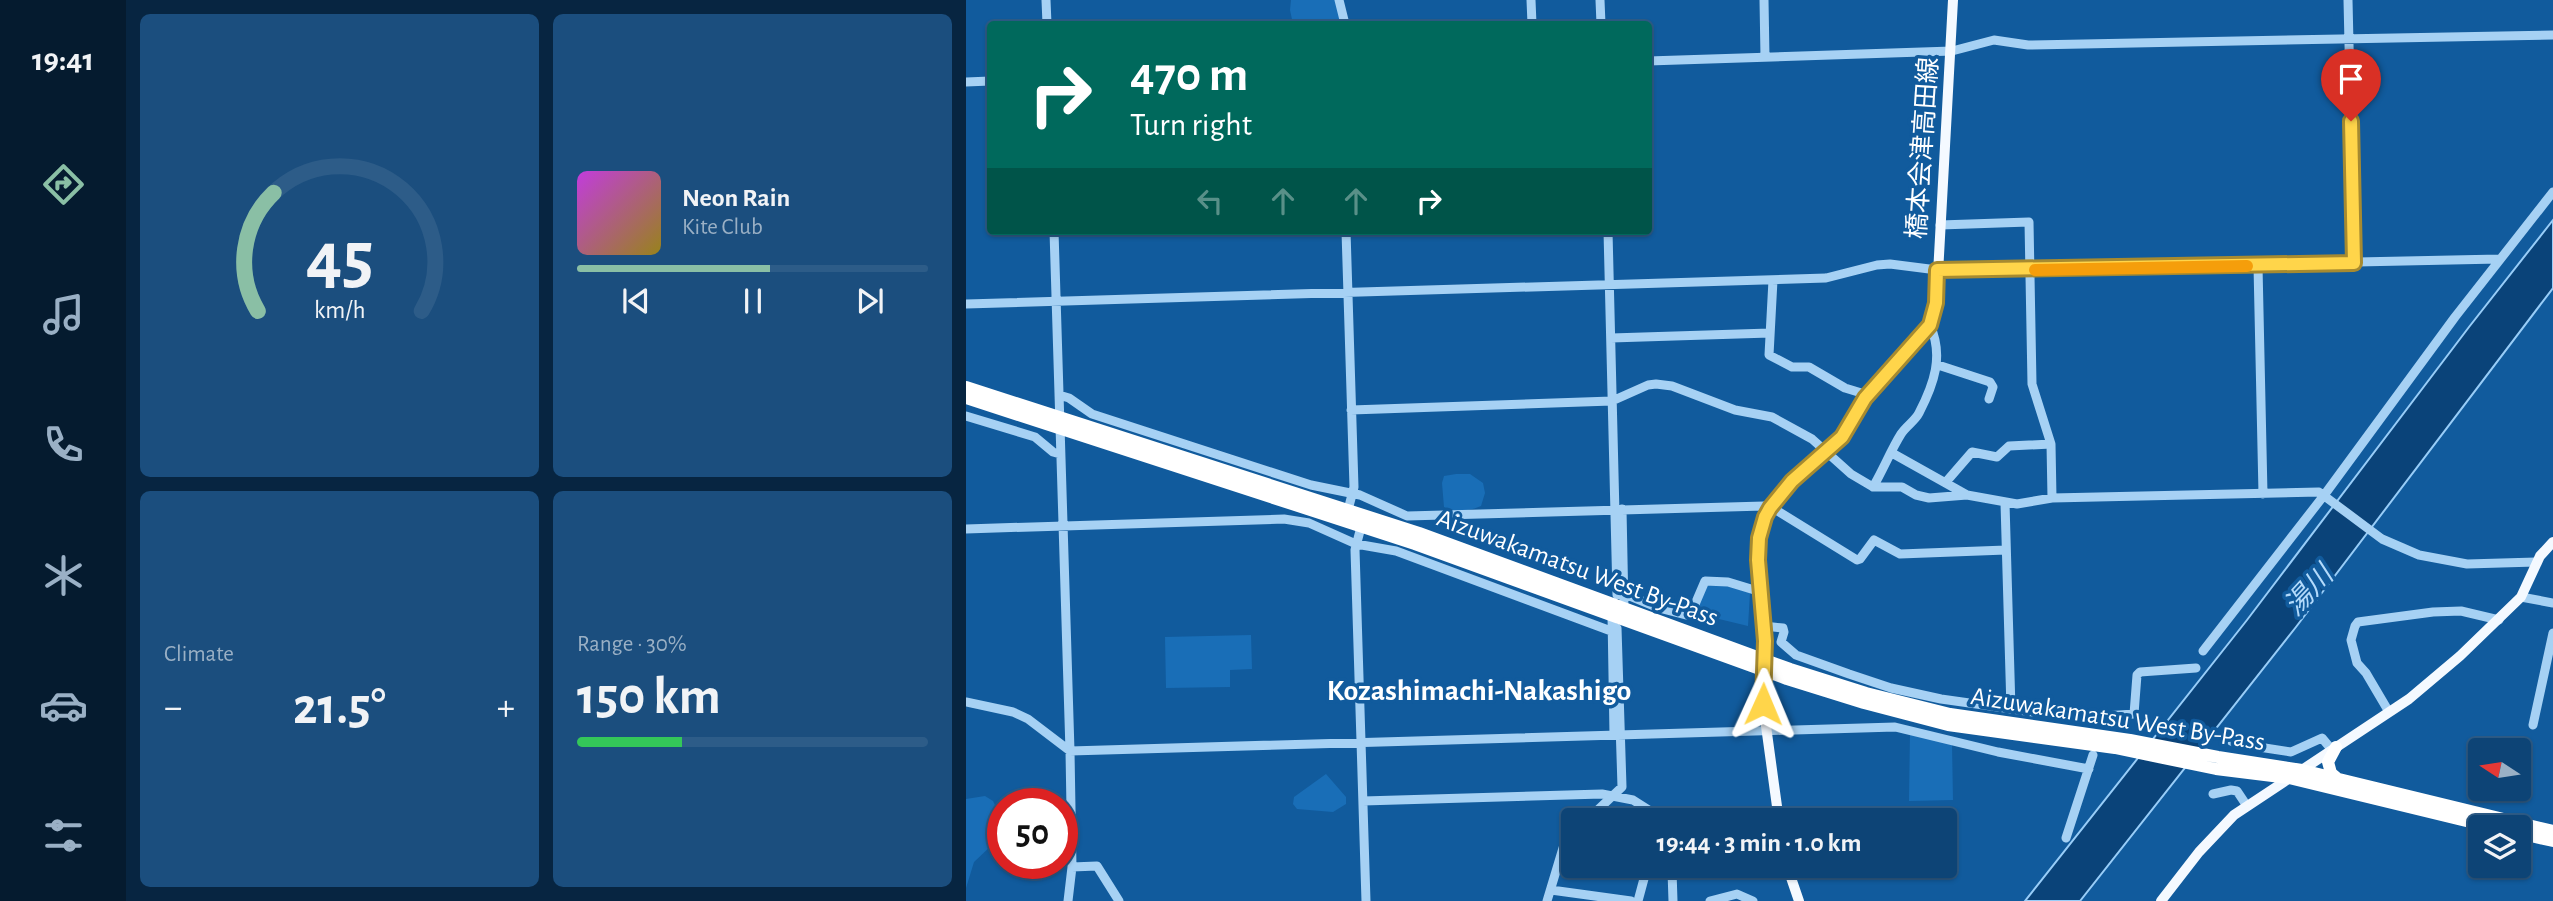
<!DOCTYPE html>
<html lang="en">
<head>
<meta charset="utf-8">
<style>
  body { margin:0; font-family:"Alegreya Sans","Noto Sans JP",sans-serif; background:#1b4e7e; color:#f1f3f6; height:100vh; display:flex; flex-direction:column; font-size:26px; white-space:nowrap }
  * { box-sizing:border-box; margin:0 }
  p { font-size:23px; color:#9ab0c5 }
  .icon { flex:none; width:38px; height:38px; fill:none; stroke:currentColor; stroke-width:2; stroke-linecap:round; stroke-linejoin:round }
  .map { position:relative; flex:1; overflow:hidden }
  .sheet { display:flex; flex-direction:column; gap:14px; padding:14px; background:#072541; width:840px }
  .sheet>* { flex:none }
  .banner { position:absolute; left:21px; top:21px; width:665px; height:214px; border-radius:7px; box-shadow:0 2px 5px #0004,0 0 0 2px #2d5c88; background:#00695c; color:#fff; overflow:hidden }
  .needle { width:46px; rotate:282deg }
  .tools { position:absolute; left:1502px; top:738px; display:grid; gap:14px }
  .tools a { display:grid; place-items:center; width:63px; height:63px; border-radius:7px; background:#0d4476; box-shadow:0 2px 5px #0004,0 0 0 2px #2d5c88; font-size:35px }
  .speed { position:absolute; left:21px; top:788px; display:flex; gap:14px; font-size:35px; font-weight:700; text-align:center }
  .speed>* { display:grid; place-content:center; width:91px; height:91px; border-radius:50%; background:#0d4476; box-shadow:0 2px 5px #0004,0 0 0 2px #2d5c88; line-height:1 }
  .speed .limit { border:10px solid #d22; background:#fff; color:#111 }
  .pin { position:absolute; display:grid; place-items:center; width:60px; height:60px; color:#fff; margin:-72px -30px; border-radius:50% 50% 50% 0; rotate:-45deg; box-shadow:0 0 7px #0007 }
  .pin .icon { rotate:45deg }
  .me { position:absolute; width:77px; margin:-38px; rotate:1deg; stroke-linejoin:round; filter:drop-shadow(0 0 5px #0008) }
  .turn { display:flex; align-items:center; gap:24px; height:147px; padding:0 28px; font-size:32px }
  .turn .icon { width:91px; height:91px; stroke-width:2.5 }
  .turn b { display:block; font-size:49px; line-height:60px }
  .lanes { display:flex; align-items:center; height:66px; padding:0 28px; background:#0003; justify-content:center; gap:35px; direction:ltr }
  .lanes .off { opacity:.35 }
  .big { font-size:52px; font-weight:700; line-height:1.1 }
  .sheet .widget { flex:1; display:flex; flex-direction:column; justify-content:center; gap:10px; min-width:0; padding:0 24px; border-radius:10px; background:#1b4e7e }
  .sheet .dial { align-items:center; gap:0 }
  .dial svg { height:182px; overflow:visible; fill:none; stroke:#2d5c88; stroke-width:7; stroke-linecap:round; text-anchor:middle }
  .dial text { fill:#f1f3f6; stroke:none }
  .song { display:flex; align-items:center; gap:21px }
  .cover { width:84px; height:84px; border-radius:10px; background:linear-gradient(135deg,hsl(290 70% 55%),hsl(50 70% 35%)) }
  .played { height:7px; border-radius:4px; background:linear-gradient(90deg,#8abfa5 55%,#2d5c88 55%) }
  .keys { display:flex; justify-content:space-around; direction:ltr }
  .heat { display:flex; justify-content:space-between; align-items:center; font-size:38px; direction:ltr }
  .charge { height:10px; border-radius:5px; background:linear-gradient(90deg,#34c759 30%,#2d5c88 0) }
  .sheet .tiles { flex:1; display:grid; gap:14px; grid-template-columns:repeat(2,1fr) }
  .trip { position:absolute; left:595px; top:808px; width:396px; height:70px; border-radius:7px; background:#0d4476; box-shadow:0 2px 5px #0004,0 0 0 2px #2d5c88; font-weight:700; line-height:70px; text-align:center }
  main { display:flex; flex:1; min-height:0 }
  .dock { display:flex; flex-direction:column; width:126px; justify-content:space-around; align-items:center; background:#051b2f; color:#9ab0c5 }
  .dock .icon { width:49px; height:49px }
  .dock .current { color:#8abfa5 }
  .dock b { font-size:32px; color:#f1f3f6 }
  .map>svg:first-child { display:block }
</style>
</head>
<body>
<main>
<nav class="dock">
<b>19:41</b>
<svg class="icon current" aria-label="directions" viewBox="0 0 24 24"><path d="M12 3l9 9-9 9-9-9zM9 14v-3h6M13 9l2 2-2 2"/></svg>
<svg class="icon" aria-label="music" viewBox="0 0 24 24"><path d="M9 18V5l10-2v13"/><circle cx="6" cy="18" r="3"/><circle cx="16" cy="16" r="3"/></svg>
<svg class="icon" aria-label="phone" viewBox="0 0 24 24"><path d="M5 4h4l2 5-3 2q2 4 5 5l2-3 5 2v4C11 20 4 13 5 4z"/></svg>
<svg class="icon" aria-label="climate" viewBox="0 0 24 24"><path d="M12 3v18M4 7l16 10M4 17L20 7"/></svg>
<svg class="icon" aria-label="car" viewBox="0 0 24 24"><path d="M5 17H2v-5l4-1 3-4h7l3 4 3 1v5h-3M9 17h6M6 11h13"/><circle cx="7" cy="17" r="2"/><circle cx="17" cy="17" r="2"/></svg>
<svg class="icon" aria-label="filters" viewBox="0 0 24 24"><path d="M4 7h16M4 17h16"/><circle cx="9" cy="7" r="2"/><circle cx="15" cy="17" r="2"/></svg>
</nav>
<section class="sheet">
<div class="tiles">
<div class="widget dial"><svg viewBox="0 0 100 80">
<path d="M14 69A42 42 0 1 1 86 69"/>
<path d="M14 69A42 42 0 0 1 21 17" stroke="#8abfa5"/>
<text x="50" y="56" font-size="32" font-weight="700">45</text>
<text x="50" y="72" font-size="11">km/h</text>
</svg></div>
<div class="widget">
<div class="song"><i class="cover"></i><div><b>Neon Rain</b><p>Kite Club</p></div></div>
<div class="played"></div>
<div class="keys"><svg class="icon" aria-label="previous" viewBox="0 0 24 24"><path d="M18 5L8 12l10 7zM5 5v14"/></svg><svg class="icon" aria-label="pause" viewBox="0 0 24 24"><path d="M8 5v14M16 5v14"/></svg><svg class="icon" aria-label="next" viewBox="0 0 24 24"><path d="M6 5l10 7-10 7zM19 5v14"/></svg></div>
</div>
<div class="widget"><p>Climate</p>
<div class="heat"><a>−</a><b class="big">21.5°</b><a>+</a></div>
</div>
<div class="widget"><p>Range · 30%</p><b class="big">150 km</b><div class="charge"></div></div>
</div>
</section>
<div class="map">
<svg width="1587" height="901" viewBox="0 0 1587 901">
  <rect width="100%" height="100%" fill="#115b9d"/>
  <path fill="#196eb7" d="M325 0H370L375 24H327L324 10Z
    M490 474H504L517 483 519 493 515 506C503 511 490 513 478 507L476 483 478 476Z
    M738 585 771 586 784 593 782 626 728 613Z
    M285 635 286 669 264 670V687L200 688 199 637Z
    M944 733 986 745 987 800 943 801Z
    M360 774 380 797V804L367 812 331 809 327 804 328 797Z
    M19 796 27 801 31 809V831L27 844 8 862 0 888V799Z"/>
  <path fill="#0a4379" stroke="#98cdf8" stroke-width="2" d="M1587 220V288L1330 627 1114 901H1059L1281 620 1503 327Z"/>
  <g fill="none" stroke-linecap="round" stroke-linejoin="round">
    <path stroke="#a6d1f4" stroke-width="9" d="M80 0 81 24
      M373 0 379 24
      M565 0 566 24
      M634 0 635 24
      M798 0 799 57
      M1382 0 1388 263
      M682 61 986 51 1028 40 1062 45 1587 35
      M0 82 24 81
      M974 225 1063 222 1066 384 1085 444 1086 498
      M88 231 104 751 106 867 102 901
      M380 231 388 487 382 510
      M642 231 651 595
      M1292 266 1297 494
      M807 280 803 355 826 367H843L879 388 902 395
      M0 304 860 278 911 265 924 264 979 271 1533 259
      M645 338 804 333
      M972 365 1024 382 1027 387 1023 399
      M93 395 103 398 126 414 345 485 394 495 441 516 798 506 810 510 891 560 894 559 908 540 934 554 1040 550
      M385 410 646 401 682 385 690 384 706 386 769 410 806 417 846 439 885 474 907 487H936L950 495 963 498 1001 495 1051 504 1086 498 1353 492 1416 539 1453 555 1501 564 1570 562
      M0 416 69 437 87 452 94 454
      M926 453 1001 495
      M980 482 1006 452 1031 457 1043 446 1085 444
      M907 487C917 470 925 450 935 434 940 426 949 421 953 413 968 384 978 356 964 325
      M1039 503 1045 709
      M656 509 658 609
      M395 527 389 550 400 901
      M0 529 318 519 343 523 390 544 430 551 645 631
      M659 594 693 608 720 615 727 609 739 581 762 582 795 592
      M1555 597 1587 603
      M646 616 648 735
      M798 626 817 628 818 632 815 642 830 655 883 674 925 688 975 699 1067 712 1138 716 1168 714 1171 675 1174 672 1230 668
      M1237 651 1359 494 1489 317 1587 192
      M0 702 47 712 62 719 104 751 929 727 1032 752 1123 769
      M1423 712 1400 673 1391 663 1385 640 1389 626 1392 622 1467 612 1495 611 1533 620
      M1567 725 1587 633
      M1265 741 1273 744 1325 752 1356 738 1366 750
      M1247 794 1265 790 1271 791 1281 806
      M397 801 636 794 667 800 700 821
      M620 821 656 787 651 628
      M727 821 732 817 757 821
      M1100 838 1127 755
      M106 867 131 866 153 901
      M585 890 665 901
      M581 901 597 848 607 835
      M672 901 679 875 706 871
      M707 901 706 871 707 868
      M744 901 771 894 787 901"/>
    <path stroke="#f4f9ff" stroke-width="10" d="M813 821 797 704 799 641 792 560 796 526 804 508 816 492 876 437 899 398 964 325 971 292 987 0
      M821 866 833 901
      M1195 901 1233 852 1268 815 1443 699 1494 656 1555 597 1574 556 1587 542"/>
    <path stroke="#fff" stroke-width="12" d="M0 387 453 533 824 669 900 693 984 714 1164 740 1252 757 1336 770 1587 831
      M0 398 449 544 821 679 898 703 982 725 1149 748 1250 769 1323 778 1529 828
      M1370 747 1362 762 1365 773 1371 778
      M1552 833 1587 841"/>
  </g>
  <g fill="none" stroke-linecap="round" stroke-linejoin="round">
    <defs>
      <path id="route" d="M797 704 799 641 792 560 793 538 799 517 804 508 826 481 876 437 899 398 964 325 970 303 971 270 1388 263 1385 121"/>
    </defs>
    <use href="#route" stroke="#a68a30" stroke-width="18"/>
    <use href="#route" stroke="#ffd54a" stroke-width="12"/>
    <path stroke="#f59e0b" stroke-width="12" d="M1069 270 1281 266"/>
  </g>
  <g text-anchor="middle" stroke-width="7" stroke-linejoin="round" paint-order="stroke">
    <g font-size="26" fill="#fff" stroke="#115b9d">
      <text transform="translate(956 148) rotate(-86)" y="9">橋本会津高田線</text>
      <text transform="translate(612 567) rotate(20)" y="9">Aizuwakamatsu West By-Pass</text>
      <text transform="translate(1152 718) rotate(9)" y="9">Aizuwakamatsu West By-Pass</text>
    </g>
    <g font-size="28" font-style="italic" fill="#b3dafb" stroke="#115b9d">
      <text transform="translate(1342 590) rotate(-47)" y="10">湯川</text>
    </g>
    <g font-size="30" font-weight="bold" fill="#fff" stroke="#115b9d">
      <text x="513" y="700">Kozashimachi-Nakashigo</text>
    </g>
  </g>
</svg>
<div class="tools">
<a><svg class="needle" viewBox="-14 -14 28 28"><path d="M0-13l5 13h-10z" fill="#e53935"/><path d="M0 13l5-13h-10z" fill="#9ab0c5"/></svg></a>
<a><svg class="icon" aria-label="layers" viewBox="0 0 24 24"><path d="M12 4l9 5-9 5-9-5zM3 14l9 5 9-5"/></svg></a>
</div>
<div class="speed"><div class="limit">50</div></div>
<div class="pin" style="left:1385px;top:121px;background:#d93025"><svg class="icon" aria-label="arrive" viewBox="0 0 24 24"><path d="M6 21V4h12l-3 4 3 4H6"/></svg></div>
<svg class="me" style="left:797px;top:704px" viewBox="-20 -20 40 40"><path d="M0-17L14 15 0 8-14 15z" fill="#ffd54a" stroke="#fff" stroke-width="4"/></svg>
<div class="trip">19:44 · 3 min · 1.0 km</div>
<div class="banner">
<div class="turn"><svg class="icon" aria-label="right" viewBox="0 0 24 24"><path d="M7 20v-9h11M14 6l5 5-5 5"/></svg><div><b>470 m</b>Turn right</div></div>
<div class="lanes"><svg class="icon off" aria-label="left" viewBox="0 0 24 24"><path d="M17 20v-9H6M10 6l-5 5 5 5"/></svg><svg class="icon off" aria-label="ahead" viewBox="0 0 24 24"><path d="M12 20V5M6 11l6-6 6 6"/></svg><svg class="icon off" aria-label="ahead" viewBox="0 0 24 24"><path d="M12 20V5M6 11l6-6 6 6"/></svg><svg class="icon" aria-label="right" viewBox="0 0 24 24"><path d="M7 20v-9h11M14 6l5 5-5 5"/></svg></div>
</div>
</div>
</main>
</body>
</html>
